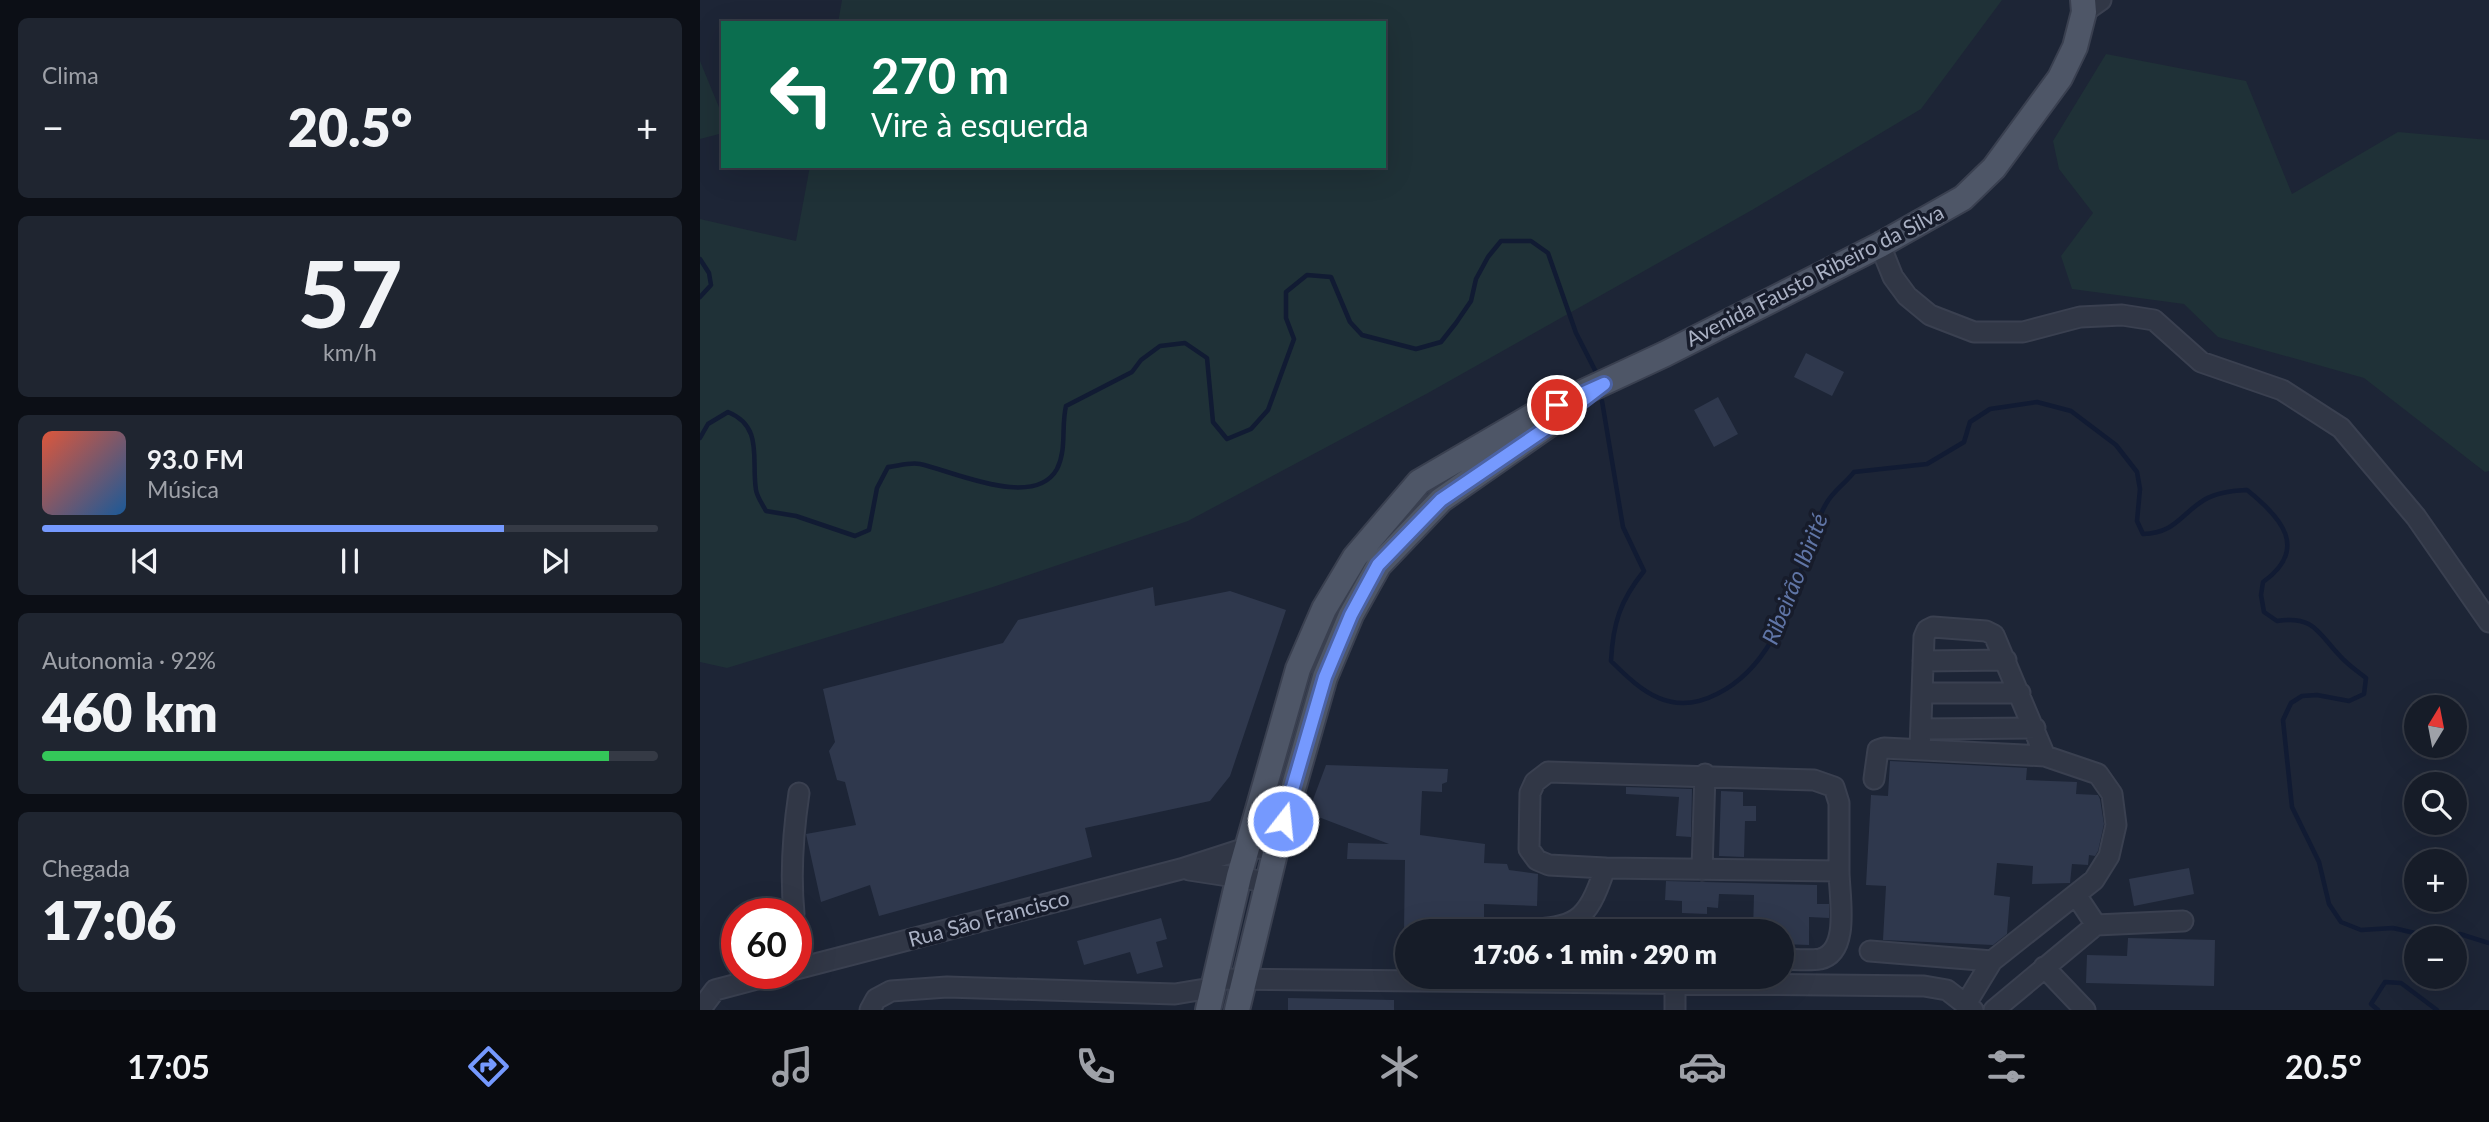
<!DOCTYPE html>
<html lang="pt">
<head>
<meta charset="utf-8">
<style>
  body { margin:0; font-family:Lato,sans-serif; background:#1f2530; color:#f1f3f6; height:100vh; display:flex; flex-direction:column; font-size:26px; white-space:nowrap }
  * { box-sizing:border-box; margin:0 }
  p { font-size:23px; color:#9ea1a8 }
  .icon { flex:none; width:38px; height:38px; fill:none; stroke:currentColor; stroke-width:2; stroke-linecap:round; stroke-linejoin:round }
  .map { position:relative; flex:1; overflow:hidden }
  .drawer { display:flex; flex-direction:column; gap:18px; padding:18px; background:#0c0f16; width:700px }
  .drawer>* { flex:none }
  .top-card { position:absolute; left:21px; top:21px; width:665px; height:147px; border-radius:0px; box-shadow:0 7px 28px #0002,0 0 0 2px #353a45; background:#0b6e4f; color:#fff; overflow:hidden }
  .needle { width:46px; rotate:10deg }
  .buttons { position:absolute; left:1704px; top:695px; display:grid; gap:14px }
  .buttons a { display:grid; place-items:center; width:63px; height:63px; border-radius:50%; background:#161c28; box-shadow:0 7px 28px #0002,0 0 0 2px #353a45; font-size:35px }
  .speed { position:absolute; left:21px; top:898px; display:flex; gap:14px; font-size:35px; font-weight:700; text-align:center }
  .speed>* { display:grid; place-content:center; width:91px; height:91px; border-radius:50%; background:#161c28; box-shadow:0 7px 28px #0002,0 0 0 2px #353a45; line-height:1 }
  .speed .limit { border:10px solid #d22; background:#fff; color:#111 }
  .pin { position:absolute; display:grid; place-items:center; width:60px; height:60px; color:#fff; margin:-30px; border:4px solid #fff; border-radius:50%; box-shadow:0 2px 7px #0007 }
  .me { position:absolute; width:77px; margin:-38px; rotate:16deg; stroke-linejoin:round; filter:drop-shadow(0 0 5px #0008) }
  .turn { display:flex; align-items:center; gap:24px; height:147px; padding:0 35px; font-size:32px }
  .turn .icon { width:91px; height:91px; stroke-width:2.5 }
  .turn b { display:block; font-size:49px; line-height:60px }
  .big { font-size:52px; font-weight:800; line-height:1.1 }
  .drawer .card { flex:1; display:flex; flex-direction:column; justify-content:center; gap:10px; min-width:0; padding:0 24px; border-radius:10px; background:#1f2530 }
  .drawer .dial { align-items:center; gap:0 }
  .dial b { font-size:91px; line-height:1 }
  .song { display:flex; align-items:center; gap:21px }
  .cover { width:84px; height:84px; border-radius:10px; background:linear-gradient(135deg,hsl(10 70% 55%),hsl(210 70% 35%)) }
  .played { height:7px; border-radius:4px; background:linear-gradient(90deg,#7599fe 75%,#353a45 75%) }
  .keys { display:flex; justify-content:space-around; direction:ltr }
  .heat { display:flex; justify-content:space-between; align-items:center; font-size:38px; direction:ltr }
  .charge { height:10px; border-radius:5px; background:linear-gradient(90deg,#34c759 92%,#353a45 0) }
  .trip { position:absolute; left:695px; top:919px; width:399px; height:70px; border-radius:35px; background:#161c28; box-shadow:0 7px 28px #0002,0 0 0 2px #353a45; font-weight:800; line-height:70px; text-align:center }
  .tab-bar { display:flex; height:112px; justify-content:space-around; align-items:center; background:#090b10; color:#9ea1a8 }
  .tab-bar .icon { width:49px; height:49px }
  .tab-bar .current { color:#7599fe }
  .tab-bar b { font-size:32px; color:#f1f3f6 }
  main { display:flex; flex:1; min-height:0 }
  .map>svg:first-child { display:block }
</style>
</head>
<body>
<main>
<section class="drawer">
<div class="card"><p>Clima</p>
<div class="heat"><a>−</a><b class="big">20.5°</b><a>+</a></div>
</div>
<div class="card dial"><b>57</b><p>km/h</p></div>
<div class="card">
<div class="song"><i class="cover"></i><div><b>93.0 FM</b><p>Música</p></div></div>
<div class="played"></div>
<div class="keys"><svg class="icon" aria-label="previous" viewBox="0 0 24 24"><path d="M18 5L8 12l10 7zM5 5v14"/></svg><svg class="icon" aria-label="pause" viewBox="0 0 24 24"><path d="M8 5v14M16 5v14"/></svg><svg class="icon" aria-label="next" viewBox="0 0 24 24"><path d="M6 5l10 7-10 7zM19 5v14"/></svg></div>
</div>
<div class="card"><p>Autonomia · 92%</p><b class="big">460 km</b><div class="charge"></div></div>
<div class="card"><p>Chegada</p><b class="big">17:06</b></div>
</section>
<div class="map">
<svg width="1789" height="1010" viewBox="0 0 1789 1010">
  <rect width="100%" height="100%" fill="#1d2536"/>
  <path fill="#1f3137" d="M142 0H1302L1221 109 1052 210 728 393 488 521 293 587 27 668 0 662V219L96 241 110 166H684V23H138Z
    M1406 54 1546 81 1592 194 1698 132 1789 140V471L1785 472 1664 378 1518 337 1484 304 1372 289 1361 256 1393 213 1359 169 1353 141Z
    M0 61 23 117V133L0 139Z"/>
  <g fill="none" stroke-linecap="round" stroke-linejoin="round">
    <path stroke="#111b33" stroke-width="4.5" d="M0 259 9 273 11 285 0 297
      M902 401 923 527 944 571C920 601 913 623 911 661 943 693 972 717 1017 694 1075 665 1090 599 1110 544 1115 531 1119 515 1126 504 1132 492 1146 483 1154 472L1227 464 1264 442 1270 422 1290 409 1337 402 1371 411 1416 445 1437 472 1440 489 1437 521 1443 534C1475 533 1480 515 1504 500 1517 492 1533 491 1547 490 1582 518 1609 549 1563 582L1561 595 1564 612 1577 621C1614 615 1618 633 1640 656 1647 664 1657 671 1666 678L1664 694 1649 701 1617 695 1602 696 1591 703 1583 720 1592 807 1619 862 1629 904 1641 922 1661 930 1693 928 1737 938
      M0 438 8 424 28 412C64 427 51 459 56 490 57 497 63 505 66 511L96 516 155 536 169 530 177 488 188 467C198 466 210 462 220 464 253 471 334 510 357 469 367 449 361 427 366 406L432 372 441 360 460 346 485 343 507 358 513 422 527 439 551 429 568 410 594 339 586 318V292L607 275 631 277 650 322 662 335 716 349 741 342 756 323 771 301 776 279 788 257 801 241H831L848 253 876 333 897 374
      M1744 938 1760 934 1789 943
      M1678 1010 1671 1004 1685 982 1701 983 1737 1010"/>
  </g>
  <path fill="#2f384d" d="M1106 353 1144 372 1132 396 1094 377Z
    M1018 397 1038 434 1014 447 994 410Z
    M453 587 455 606 530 591 586 610 530 776 510 801 385 828 392 857 179 916 170 885 121 902 106 834 156 825 145 782 137 780 129 751 135 742 123 689 303 643 318 620Z
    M1190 761 1327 768 1326 780 1377 782 1376 794 1398 795 1400 799 1404 824 1398 851 1395 856 1389 855 1388 865 1372 864 1370 883 1332 884 1333 866 1297 863 1294 895 1310 897 1307 934 1293 945 1183 940 1186 886 1166 885 1171 795 1188 796Z
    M626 765 748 769 747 782 742 784V792L722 791 720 835 785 844 784 863 807 864 809 870 838 874 837 906 784 904V931H704L705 860 647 859 648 843 689 844 608 813Z
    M926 787 992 789 991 837 976 836 979 797 926 794Z
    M1021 791 1043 792V806H1056V821H1045L1044 857 1019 856Z
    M1489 868 1494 894 1434 906 1429 879Z
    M966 881 1117 885V904H1129V918L1109 917V945L1082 944V931H1053L1054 895 1019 894 1018 908 1007 907V914L982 913V901L965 900Z
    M461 918 467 939 456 942 463 967 437 974 430 952 384 965 377 941Z
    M1428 938 1515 940 1514 986 1386 983 1387 955 1427 956Z
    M588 998 694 1000V1010H588Z"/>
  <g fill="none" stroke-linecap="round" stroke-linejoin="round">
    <defs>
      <path id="minor" d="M1384 12 1401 0
        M1180 245 1193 277 1207 296 1230 315 1274 332H1323L1380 317 1422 315 1454 320 1501 362 1582 390 1641 428 1716 517 1789 622
        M1223 661 1306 660
        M1222 693H1320
        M1221 729 1335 728
        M1220 750 1224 637 1227 630 1233 627 1286 631 1294 635 1345 756
        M1174 779 1178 750 1184 748 1345 756 1398 774 1412 794 1416 825 1409 856 1394 880 1292 961 1267 1002
        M905 868 849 865 837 860 829 849 830 793 835 782 848 772 1114 780 1134 787 1139 803V871
        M489 870 567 882
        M1002 870 1005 774
        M94 914C90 872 93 833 99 793
        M1396 925 1483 921
        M814 931C873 926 885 929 905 868L1139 871C1139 895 1151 952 1120 959 1108 961 1093 959 1082 959
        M96 939 99 968
        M1170 951 1292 961
        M1344 967 1385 1010
        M96 969 481 869 549 847 575 850
        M513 979 1224 986 1247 990 1273 1010
        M0 1010 15 990 80 973
        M170 1010 176 999 191 991 247 987 475 994 511 988
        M975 1010V976
        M1294 1010 1396 925 1376 895"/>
      <path id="major" d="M508 1010 539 876 598 669 624 609 655 557 719 482 834 415 965 354 1180 245 1263 198 1294 168 1360 78 1375 47 1384 12 1383 0
        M537 1010 577 845 625 677 651 615 679 565 741 500 873 408"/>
    </defs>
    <use href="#minor" stroke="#3a4050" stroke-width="23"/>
    <use href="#major" stroke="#3a4050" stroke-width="28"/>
    <use href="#minor" stroke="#313746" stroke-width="19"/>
    <use href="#major" stroke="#4e5667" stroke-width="24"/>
  </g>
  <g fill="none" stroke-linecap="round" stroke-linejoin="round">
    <defs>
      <path id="route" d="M583 821 625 677 651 615 678 565 741 500 848 427 904 384 857 405"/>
    </defs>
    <use href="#route" stroke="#4c63a5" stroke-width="18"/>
    <use href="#route" stroke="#7599fe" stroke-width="12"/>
  </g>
  <g text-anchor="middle" stroke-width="7" stroke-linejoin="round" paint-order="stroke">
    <g font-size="21" fill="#aab1c4" stroke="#171c2b">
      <text transform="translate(1115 276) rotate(-27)" y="7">Avenida Fausto Ribeiro da Silva</text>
      <text transform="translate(289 919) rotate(-15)" y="7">Rua São Francisco</text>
    </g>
    <g font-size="23" font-style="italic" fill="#6075a6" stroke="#171c2b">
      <text transform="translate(1095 579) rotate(-68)" y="8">Ribeirão Ibirité</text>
    </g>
  </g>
</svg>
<div class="buttons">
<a><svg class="needle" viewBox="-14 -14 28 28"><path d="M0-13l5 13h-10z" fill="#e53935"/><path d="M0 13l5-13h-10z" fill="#9ea1a8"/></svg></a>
<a><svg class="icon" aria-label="search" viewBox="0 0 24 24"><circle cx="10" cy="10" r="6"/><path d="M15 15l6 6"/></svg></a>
<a>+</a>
<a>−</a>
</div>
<div class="speed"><div class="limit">60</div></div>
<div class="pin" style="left:857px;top:405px;background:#d93025"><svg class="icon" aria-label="arrive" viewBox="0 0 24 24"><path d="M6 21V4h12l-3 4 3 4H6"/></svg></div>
<svg class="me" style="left:583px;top:821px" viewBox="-20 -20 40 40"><circle r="17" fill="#7599fe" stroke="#fff" stroke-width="3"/><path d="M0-11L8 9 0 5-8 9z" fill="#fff"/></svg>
<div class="trip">17:06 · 1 min · 290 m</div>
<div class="top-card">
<div class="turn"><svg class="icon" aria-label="left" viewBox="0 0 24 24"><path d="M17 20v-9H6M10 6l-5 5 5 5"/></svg><div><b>270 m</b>Vire à esquerda</div></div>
</div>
</div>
</main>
<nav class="tab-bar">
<b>17:05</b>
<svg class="icon current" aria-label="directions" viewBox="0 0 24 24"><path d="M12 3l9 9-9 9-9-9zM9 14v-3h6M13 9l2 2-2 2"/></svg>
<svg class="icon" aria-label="music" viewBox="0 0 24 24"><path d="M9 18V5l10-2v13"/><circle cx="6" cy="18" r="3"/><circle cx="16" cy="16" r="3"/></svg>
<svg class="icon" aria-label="phone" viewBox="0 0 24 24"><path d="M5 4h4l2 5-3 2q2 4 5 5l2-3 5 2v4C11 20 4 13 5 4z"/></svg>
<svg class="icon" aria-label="climate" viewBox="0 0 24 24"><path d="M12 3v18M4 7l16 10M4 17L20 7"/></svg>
<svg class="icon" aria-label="car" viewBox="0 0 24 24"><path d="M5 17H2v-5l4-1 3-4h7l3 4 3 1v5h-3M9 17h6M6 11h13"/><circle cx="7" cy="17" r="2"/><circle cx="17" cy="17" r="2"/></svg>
<svg class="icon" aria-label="filters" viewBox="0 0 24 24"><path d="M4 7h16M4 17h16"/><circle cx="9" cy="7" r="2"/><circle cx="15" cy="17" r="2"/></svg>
<b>20.5°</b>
</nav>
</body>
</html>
